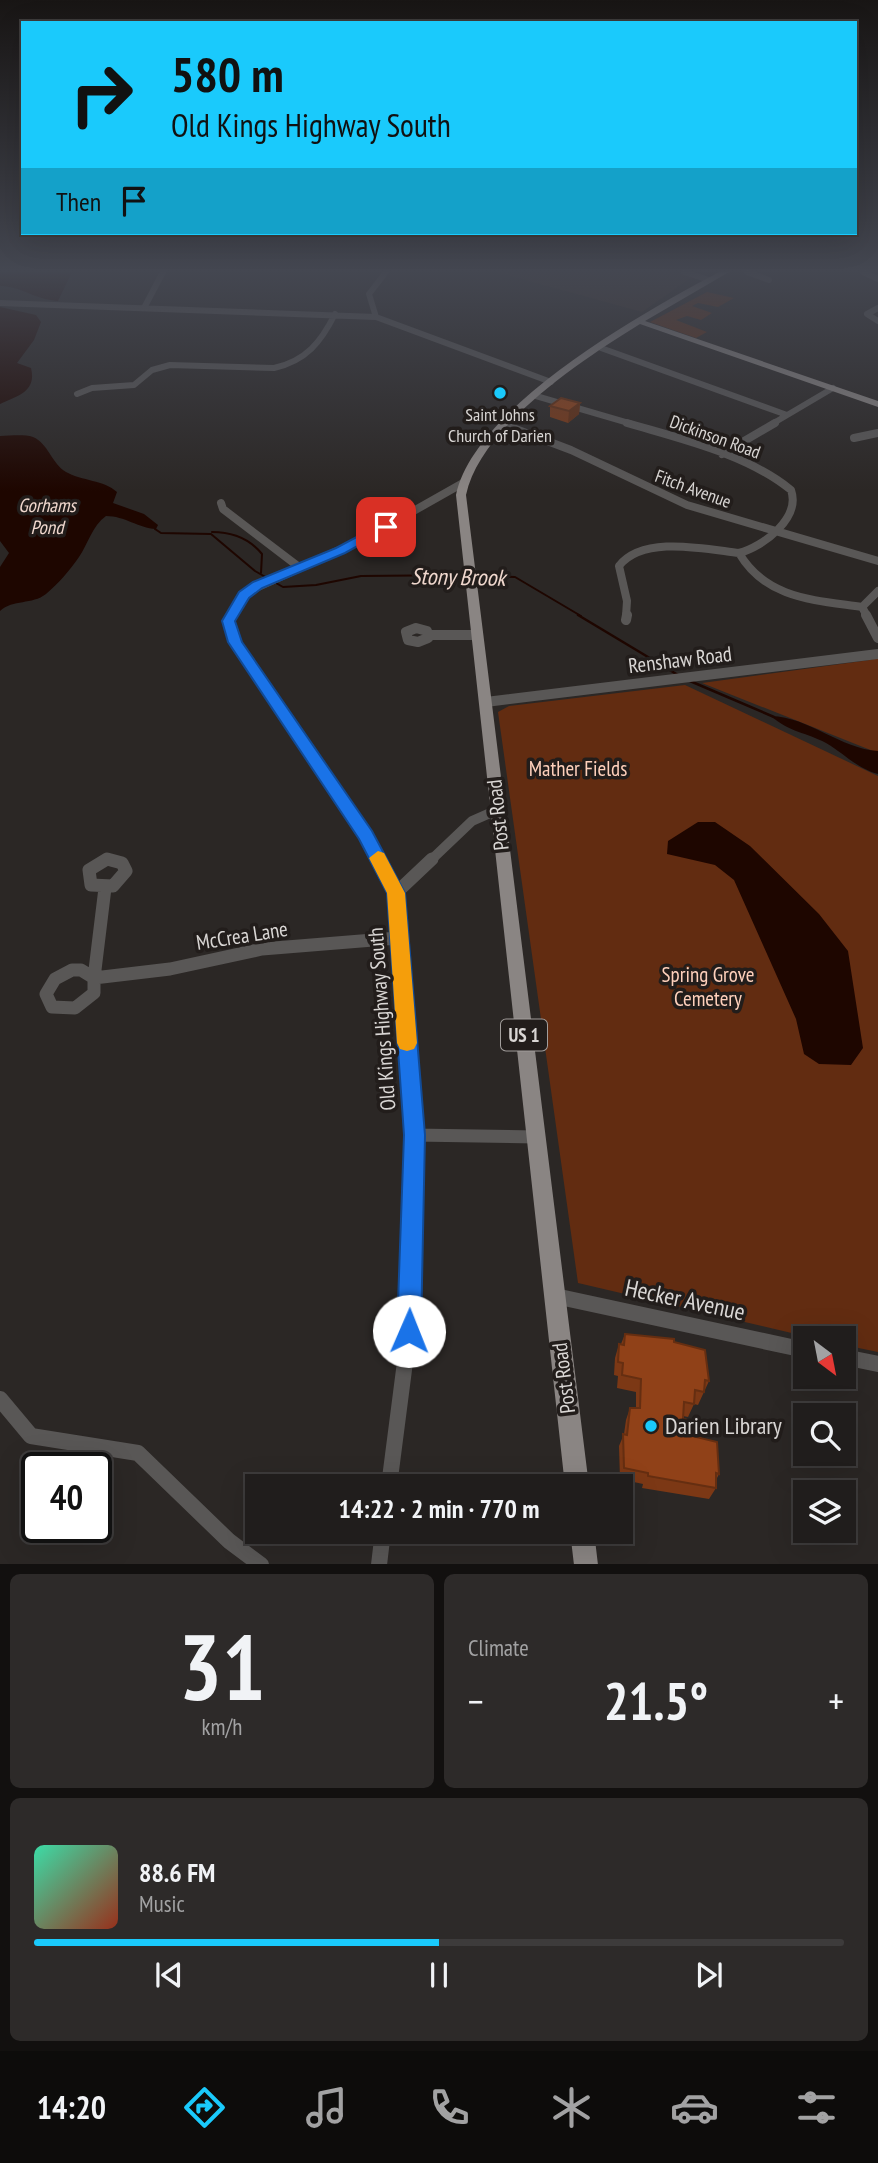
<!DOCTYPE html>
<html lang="en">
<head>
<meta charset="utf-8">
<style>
  body { margin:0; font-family:"PT Sans Narrow",sans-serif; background:#2d2a29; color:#f1f3f6; height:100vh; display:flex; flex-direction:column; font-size:26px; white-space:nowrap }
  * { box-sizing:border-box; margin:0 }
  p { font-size:23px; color:#a2a2a3 }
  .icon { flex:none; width:38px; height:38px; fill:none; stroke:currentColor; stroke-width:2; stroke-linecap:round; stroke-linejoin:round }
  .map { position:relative; height:1564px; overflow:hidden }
  .drawer { display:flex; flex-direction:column; gap:10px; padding:10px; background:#12100f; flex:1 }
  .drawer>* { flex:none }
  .banner { position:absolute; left:21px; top:21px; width:836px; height:214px; border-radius:0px; box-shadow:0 7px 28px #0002,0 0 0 2px #3d3b3b; background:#1acafc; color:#111; overflow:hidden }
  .needle { width:46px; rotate:148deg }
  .fabs { position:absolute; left:793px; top:1326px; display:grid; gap:14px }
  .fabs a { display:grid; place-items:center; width:63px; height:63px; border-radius:0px; background:#201d1c; box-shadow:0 7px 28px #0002,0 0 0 2px #3d3b3b; font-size:35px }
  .speed { position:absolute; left:21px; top:1452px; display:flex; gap:14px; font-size:35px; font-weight:700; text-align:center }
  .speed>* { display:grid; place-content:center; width:91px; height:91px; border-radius:50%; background:#201d1c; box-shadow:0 7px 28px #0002,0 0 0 2px #3d3b3b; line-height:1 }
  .speed .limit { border:4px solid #111; border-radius:10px; background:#fff; color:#111 }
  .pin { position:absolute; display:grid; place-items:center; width:60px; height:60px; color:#fff; margin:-30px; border-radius:14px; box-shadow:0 4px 10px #0006 }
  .me { position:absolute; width:77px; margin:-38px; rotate:1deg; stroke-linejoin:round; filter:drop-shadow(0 0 5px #0008) }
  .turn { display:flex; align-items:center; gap:24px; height:147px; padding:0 35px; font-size:32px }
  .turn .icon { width:91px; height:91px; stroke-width:2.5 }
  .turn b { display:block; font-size:49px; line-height:60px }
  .then { display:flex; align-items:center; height:66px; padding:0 35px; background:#0003; gap:14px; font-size:26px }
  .big { font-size:52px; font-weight:700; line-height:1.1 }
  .drawer .tile { flex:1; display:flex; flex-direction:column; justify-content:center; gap:10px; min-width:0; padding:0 24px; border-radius:10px; background:#2d2a29 }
  .drawer .dial { align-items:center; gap:0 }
  .dial b { font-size:91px; line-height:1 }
  .song { display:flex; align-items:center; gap:21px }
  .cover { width:84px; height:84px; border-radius:10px; background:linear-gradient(135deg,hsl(160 70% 55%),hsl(10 70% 35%)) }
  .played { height:7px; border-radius:4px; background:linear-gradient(90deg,#1acafc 50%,#3d3b3b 50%) }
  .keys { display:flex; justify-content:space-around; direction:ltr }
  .heat { display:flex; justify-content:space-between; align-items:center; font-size:38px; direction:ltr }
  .drawer .tiles { flex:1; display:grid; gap:10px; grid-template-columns:1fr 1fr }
  .tile:last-child { grid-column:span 2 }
  .trip { position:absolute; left:245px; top:1474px; width:388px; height:70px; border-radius:0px; background:#201d1c; box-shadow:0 7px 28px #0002,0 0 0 2px #3d3b3b; font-weight:700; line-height:70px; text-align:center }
  .tabs { display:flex; height:112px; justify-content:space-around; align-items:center; background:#0d0c0b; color:#a2a2a3 }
  .tabs .icon { width:49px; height:49px }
  .tabs .selected { color:#1acafc }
  .tabs b { font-size:32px; color:#f1f3f6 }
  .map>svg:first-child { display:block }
</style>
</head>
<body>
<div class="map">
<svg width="878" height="1565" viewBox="0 0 878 1565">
  <rect width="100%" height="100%" fill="#2b2725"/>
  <path fill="#392e29" d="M496 272H676L692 277 642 312Z"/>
  <path fill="#622c11" d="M707 292 734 298 718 307 698 303 692 306 712 313 701 320 687 316 676 320 707 332 696 338 650 322Z
    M878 658V753L702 683 870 660Z
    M685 685 878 776V1352L844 1345V1339H817L578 1283 498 712 509 706Z"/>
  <path fill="#1e0600" d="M0 272H72L58 301C33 299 24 287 0 286Z
    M0 307 36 315 41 322 34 340 17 363 31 368C37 392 17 396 0 404Z
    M0 436C10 436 23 434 33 437 48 443 52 464 66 472 82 481 104 480 117 492L113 503 144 514 158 525 156 529C138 528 125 516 106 516 92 526 88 544 79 557 69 571 59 583 46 594 32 605 13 599 0 611V567L9 553 0 541Z
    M771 716C809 717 841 749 878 751V774C856 768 845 754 826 743 806 732 790 733 771 716Z
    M698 822H715L750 846 819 914 848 951 863 1048 851 1065 819 1064 804 1054 796 1019 734 880 715 865 667 854 668 841Z"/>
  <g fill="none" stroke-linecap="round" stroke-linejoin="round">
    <path stroke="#1e0600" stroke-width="2" d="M155 529 161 533 211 534 255 571 283 587 316 585 361 576 467 575
      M212 532C232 532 249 538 262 554L261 573
      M474 575 515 577 581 616"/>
    <path stroke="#1e0600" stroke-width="2.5" d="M578 615 678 675
      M690 681 774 717"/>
    <path stroke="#595756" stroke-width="6" d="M684 272 709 280
      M747 272 769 280
      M863 272 878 279
      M0 303 376 317 551 382
      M144 308 163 272
      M878 308 867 314 878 321
      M376 317 369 294 386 272
      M601 348 787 415
      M77 394 92 388 134 385 152 370 170 365 274 368C306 361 321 342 335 314
      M536 396 632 424
      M772 424 833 388"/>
    <path stroke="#595756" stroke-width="8" d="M627 423C681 439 747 454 791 490 801 518 763 547 739 553
      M505 425 571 450 687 505 878 561
      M854 438 878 433
      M722 454 775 423
      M221 503 223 509 299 567
      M862 607 867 616
      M862 607 878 591
      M231 616 249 591 364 539 463 483
      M626 616 627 601 619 566C643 535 705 549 739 553 766 599 814 600 862 607"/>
    <path stroke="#595756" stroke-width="10" d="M231 615 230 632 240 650 366 836 379 861
      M866 615 878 638
      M626 620 627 615
      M416 628 427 631 428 638 418 642 408 640 406 632Z
      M429 635H478
      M486 702 878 654
      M104 861H113
      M430 861 472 821 497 810"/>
    <path stroke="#595756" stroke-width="13" d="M107 859 122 863 126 871 113 886 91 885 89 870Z
      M378 859 396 893 414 1135 413 1171
      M105 888 94 978 170 969 262 949 398 938
      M396 893 432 859
      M72 970H81L94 978V993L75 1008 52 1007 46 994 55 979Z
      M414 1135 536 1137"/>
    <path stroke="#595756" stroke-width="16" d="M555 1296 805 1350
      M844 1357 878 1364
      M0 1399 31 1436 138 1453 229 1541 261 1565
      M389 1486 409 1331 413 1169
      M379 1565 383 1531"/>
    <path fill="#8a8583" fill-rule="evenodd" d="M719 272H729L645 321 878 401V407L640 324C583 359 480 427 466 495L589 1486H565L456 495C475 406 642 313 719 272Z
      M570 1531H594L598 1565H574Z"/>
  </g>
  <path fill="#7c3815" d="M580 403 579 414 568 423 550 417V406Z
    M625 1334 674 1342 709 1381 698 1405 694 1404 688 1417 683 1416V1419L688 1435 719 1474 716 1480V1488L709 1499 642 1488 643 1484 620 1479 619 1446 624 1434 626 1420 630 1408H636V1392L617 1388 618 1376 614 1375 615 1358 619 1344H621Z"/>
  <path fill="#652e11" d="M580 403 579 414 568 423 569 411Z"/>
  <path fill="#904118" stroke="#652e11" stroke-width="2" d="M561 398 580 403 569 411 550 406Z
    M625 1334 674 1339V1342L705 1350 709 1381 705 1380 704 1392 695 1390 694 1404 684 1402 683 1419 688 1420V1435L717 1442 719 1474 716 1473V1488L648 1476V1473L624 1468 623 1434 627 1435 630 1408H640L641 1379 622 1375 623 1363 618 1362 619 1344 624 1345Z"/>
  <linearGradient id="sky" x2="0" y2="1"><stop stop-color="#181514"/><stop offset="0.55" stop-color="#444751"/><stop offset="1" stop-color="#444751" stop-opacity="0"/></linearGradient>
  <rect width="878" height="491" fill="url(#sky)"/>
  <path fill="#1a73e8" stroke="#114b97" stroke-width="2" d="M381 524 392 527 345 553 262 588 249 598 235 621 242 642 372 831 405 893 425 1135 421 1331 418 1339 409 1343 401 1339 397 1331 404 1135 387 893 359 839 228 642 222 621 239 592 253 582 336 548Z"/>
  <path fill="#f59e0b" d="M378 851 384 853 405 893 417 1043 414 1049 407 1051 400 1049 397 1043 387 893 369 858Z"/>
  <g fill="#1acafc" stroke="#221d1b" stroke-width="2.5">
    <circle cx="500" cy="393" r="7"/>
    <circle cx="651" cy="1426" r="7"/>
  </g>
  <g text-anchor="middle" stroke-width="7" stroke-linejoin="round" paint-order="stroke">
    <g font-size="18" fill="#d9d6d4" stroke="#221d1b">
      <text x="500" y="421">Saint Johns<tspan x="500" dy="21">Church of Darien</tspan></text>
    </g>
    <g font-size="18" fill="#d9d6d4" stroke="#221d1b">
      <text transform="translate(715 437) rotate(20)" y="6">Dickinson Road</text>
      <text transform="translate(693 489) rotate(20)" y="6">Fitch Avenue</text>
    </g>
    <g font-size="19" font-style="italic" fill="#f0d8ce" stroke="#221d1b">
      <text x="47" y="512">Gorhams<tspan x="47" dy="22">Pond</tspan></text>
    </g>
    <rect fill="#221d1b" stroke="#a29e9c" stroke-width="2" x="501" y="1019.5" width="46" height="31" rx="5"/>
    <g font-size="19" font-weight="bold" fill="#d9d6d4">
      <text x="524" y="1042">US 1</text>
    </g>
    <g font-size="21" fill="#d9d6d4" stroke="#221d1b">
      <text transform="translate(680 660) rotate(-7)" y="7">Renshaw Road</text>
      <text transform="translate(498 815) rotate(-96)" y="7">Post Road</text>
      <text transform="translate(242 936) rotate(-9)" y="7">McCrea Lane</text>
      <text transform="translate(382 1019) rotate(-94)" y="7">Old Kings Highway South</text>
      <text transform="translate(564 1378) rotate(-97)" y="7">Post Road</text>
    </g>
    <g font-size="21" fill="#fed0bb" stroke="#221d1b">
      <text x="578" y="776">Mather Fields</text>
      <text x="708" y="982">Spring Grove<tspan x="708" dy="24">Cemetery</tspan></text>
    </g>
    <g font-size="23" font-style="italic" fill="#f0d8ce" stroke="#221d1b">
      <text transform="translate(458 577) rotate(1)" y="8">Stony Brook</text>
    </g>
    <g font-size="24" fill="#d9d6d4" stroke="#221d1b">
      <text transform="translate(685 1300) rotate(12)" y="8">Hecker Avenue</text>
    </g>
    <g font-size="24" fill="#d9d6d4" stroke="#221d1b" text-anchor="start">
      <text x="665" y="1434">Darien Library</text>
    </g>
  </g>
</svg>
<div class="fabs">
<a><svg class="needle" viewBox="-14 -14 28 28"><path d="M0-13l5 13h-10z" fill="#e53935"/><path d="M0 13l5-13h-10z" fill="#a2a2a3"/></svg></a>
<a><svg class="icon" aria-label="search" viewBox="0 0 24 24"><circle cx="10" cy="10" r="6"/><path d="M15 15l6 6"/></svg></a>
<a><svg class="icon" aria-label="layers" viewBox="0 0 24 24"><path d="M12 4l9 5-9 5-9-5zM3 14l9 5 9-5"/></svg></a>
</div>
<div class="speed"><div class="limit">40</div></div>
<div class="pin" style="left:386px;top:527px;background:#d93025"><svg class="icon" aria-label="arrive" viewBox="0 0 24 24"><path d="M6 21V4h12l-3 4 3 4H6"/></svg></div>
<svg class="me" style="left:409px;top:1331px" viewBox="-20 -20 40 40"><circle r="19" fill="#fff"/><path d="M0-13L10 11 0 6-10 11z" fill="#1a73e8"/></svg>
<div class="trip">14:22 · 2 min · 770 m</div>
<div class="banner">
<div class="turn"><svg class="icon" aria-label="right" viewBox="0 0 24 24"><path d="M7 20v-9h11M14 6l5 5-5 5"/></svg><div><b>580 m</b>Old Kings Highway South</div></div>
<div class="then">Then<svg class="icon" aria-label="arrive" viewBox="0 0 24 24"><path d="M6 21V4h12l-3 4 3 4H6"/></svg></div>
</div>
</div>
<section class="drawer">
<div class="tiles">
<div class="tile dial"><b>31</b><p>km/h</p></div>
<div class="tile"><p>Climate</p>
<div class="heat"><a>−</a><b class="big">21.5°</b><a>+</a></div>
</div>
<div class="tile">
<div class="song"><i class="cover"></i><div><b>88.6 FM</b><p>Music</p></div></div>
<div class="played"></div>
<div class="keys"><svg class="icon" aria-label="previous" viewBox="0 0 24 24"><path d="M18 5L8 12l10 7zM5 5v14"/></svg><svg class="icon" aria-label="pause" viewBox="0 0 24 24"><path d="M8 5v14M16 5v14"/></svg><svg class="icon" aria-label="next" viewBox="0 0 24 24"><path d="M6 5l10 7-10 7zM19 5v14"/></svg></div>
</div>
</div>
</section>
<nav class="tabs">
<b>14:20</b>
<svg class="icon selected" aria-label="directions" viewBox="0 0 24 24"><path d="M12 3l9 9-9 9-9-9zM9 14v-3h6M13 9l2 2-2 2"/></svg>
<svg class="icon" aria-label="music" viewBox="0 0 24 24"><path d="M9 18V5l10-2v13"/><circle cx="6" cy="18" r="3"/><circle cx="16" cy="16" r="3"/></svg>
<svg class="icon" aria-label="phone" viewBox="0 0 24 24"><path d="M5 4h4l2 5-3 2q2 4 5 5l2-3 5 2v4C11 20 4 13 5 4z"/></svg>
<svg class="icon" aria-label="climate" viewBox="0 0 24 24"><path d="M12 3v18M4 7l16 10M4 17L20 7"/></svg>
<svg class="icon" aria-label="car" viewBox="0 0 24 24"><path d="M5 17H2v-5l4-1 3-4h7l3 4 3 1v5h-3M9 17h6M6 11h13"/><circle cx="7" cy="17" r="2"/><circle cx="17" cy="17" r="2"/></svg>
<svg class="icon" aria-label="filters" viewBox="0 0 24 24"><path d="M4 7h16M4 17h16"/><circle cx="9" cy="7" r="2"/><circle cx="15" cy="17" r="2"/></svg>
</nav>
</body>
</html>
